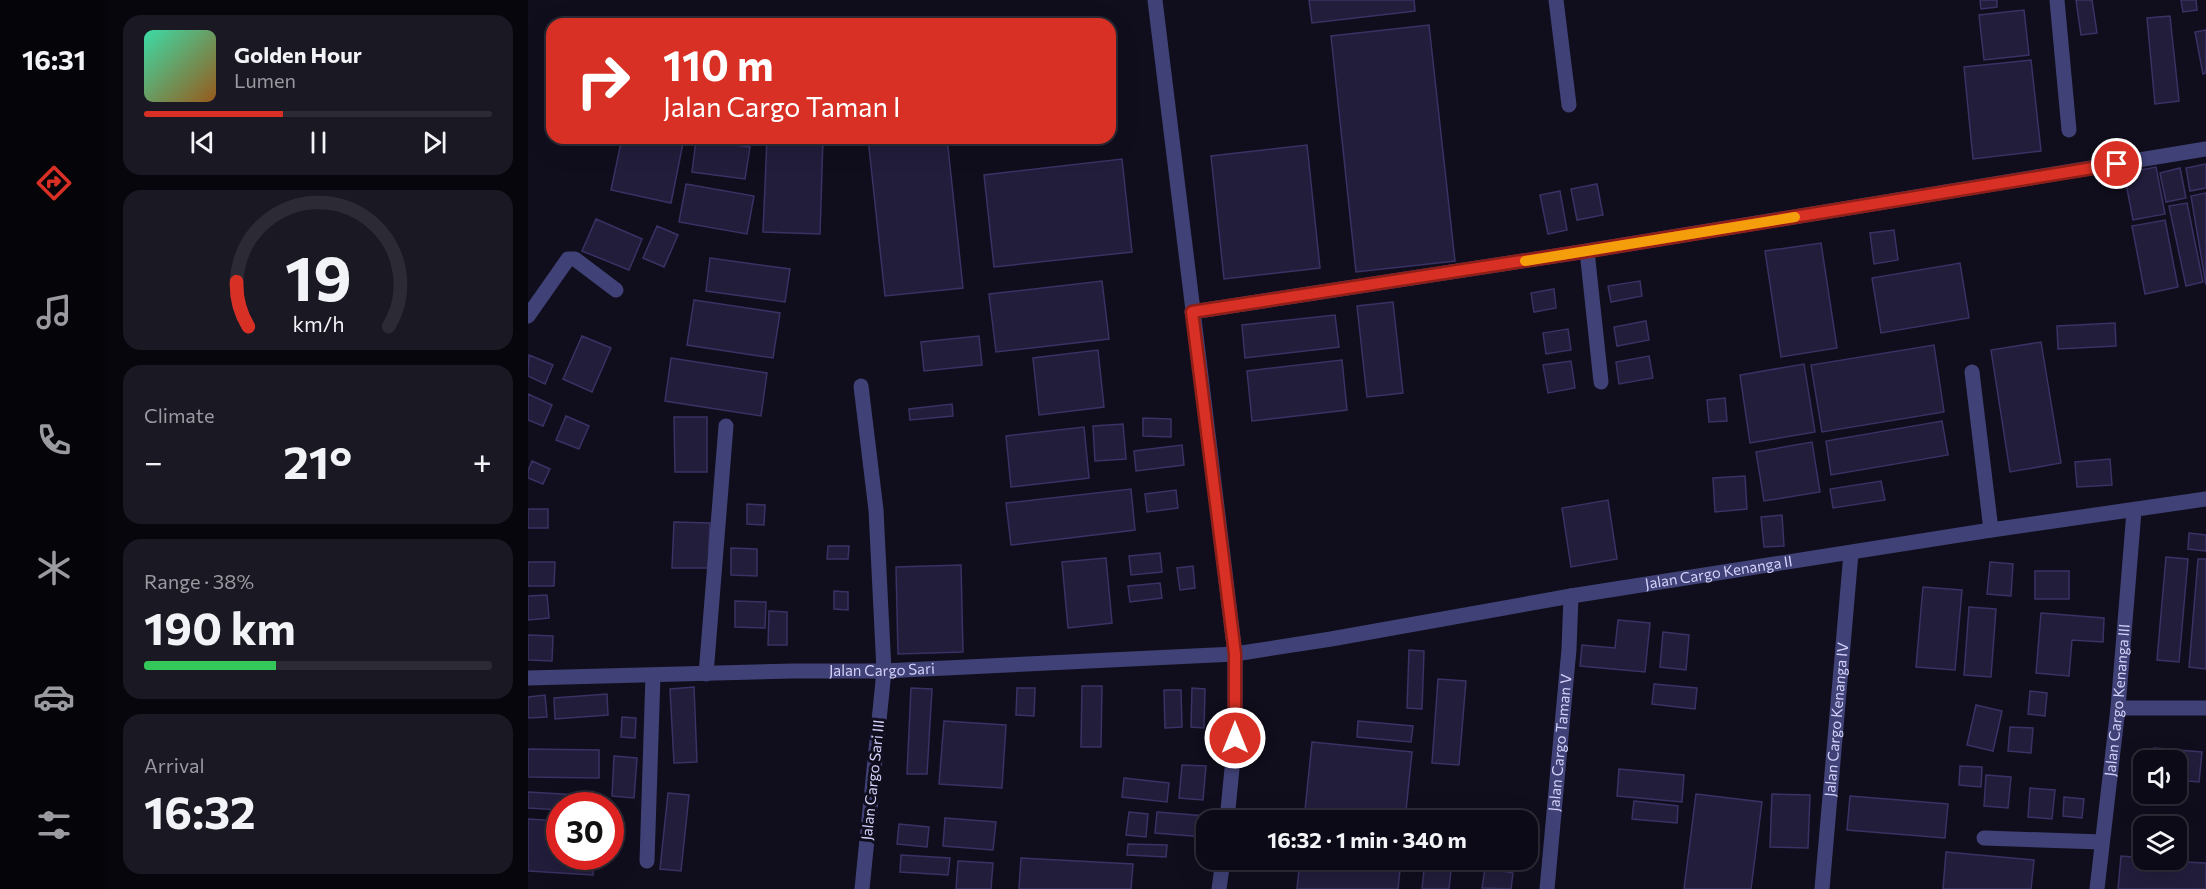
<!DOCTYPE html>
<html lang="en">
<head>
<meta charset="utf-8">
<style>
  body { margin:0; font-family:Commissioner,sans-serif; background:#1a1823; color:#f1f3f6; height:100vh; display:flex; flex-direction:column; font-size:22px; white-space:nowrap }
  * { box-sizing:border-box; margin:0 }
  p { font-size:20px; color:#9a9aa1 }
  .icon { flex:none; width:33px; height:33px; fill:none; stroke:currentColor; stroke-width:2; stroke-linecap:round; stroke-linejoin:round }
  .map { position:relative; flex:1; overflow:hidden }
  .side { display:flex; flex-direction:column; gap:15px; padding:15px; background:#07060c; width:420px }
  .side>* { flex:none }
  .banner { position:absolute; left:18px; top:18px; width:570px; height:126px; border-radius:18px; box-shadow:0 6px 24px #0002,0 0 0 2px #2c2b35; background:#d93025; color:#fff; overflow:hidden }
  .buttons { position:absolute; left:1605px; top:750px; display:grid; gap:12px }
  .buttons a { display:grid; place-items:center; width:54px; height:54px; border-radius:12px; background:#0c0a16; box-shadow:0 6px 24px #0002,0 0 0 2px #2c2b35; font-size:30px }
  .speed { position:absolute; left:18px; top:792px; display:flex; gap:12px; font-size:30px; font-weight:700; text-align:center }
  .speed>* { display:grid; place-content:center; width:78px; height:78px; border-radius:50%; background:#0c0a16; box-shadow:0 6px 24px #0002,0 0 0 2px #2c2b35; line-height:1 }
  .speed .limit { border:9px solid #d22; background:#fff; color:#111 }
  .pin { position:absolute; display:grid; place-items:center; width:51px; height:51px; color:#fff; margin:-26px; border:3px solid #fff; border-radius:50%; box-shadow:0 2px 6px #0007 }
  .me { position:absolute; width:66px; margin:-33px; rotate:0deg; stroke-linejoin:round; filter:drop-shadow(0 0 4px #0008) }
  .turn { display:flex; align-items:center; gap:21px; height:126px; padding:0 18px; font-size:27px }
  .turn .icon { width:78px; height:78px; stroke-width:2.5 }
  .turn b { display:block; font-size:42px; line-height:51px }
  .big { font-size:45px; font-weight:700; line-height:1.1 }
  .side .tile { flex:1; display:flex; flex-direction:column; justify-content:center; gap:9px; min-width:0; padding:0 21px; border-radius:18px; background:#1a1823 }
  .side .dial { align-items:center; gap:0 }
  .dial svg { height:156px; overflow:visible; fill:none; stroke:#2c2b35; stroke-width:7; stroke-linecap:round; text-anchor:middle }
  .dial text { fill:#f1f3f6; stroke:none }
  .song { display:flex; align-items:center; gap:18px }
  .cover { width:72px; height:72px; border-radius:9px; background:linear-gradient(135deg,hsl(160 70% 55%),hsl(30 70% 35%)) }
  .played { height:6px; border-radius:3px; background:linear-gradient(90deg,#d93025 40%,#2c2b35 40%) }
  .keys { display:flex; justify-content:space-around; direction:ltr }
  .heat { display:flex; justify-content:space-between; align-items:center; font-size:33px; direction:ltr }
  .charge { height:9px; border-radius:4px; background:linear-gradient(90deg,#34c759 38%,#2c2b35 0) }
  .trip { position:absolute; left:668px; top:810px; width:342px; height:60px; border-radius:18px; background:#0c0a16; box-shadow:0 6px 24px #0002,0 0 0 2px #2c2b35; font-weight:700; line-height:60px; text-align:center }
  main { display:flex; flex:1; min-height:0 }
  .dock { display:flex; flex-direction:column; width:108px; justify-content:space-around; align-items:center; background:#050409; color:#9a9aa1 }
  .dock .icon { width:42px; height:42px }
  .dock .active { color:#d93025 }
  .dock b { font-size:27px; color:#f1f3f6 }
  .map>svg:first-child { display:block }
</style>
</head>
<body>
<main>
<nav class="dock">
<b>16:31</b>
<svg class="icon active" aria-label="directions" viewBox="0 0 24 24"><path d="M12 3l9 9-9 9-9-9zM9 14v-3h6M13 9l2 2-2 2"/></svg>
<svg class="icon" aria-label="music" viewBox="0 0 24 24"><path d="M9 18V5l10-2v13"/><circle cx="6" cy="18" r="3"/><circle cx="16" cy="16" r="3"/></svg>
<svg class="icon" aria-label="phone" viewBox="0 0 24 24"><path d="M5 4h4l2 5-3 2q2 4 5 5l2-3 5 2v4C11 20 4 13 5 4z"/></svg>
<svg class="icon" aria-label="climate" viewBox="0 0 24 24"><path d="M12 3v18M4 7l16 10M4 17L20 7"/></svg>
<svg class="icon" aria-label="car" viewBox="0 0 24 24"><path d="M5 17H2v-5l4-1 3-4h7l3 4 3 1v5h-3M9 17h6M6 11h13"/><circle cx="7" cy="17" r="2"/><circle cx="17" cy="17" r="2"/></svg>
<svg class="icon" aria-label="filters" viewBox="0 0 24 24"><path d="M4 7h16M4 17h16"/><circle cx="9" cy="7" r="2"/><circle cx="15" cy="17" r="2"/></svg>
</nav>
<section class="side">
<div class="tile">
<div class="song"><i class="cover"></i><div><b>Golden Hour</b><p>Lumen</p></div></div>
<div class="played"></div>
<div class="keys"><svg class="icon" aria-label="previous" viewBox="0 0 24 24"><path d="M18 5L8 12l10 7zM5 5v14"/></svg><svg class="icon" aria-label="pause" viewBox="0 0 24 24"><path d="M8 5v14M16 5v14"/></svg><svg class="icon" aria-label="next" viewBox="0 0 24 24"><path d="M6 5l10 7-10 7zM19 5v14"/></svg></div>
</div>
<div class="tile dial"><svg viewBox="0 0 100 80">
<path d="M14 69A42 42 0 1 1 86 69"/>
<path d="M14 69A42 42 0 0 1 8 46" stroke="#d93025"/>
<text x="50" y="56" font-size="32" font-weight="700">19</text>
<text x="50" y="72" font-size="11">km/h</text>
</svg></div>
<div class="tile"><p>Climate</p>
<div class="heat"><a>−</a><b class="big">21°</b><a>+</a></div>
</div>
<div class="tile"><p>Range · 38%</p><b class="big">190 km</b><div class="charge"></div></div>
<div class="tile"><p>Arrival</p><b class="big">16:32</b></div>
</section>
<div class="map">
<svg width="1678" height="889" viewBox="0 0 1678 889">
  <rect width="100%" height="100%" fill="#100e1d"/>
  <path fill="#211d3b" stroke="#393264" stroke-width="1.5" d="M781 0H886L887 11 784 23Z
    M1452 0H1469V7L1453 9Z
    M1548 0H1564L1569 33 1553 35Z
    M1653 0H1668L1669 10 1655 12Z
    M1496 10 1501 55 1456 60 1451 15Z
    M1642 16 1651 101 1627 104 1619 18Z
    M134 18 165 24H133Z
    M901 25 927 261 828 272 803 36Z
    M1678 30V73L1675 74 1667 32Z
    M1503 60 1513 151 1445 159 1436 67Z
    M94 138H156L143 203 83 190Z
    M239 138H295L292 234 235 232Z
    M340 138H419L435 288 357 296Z
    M168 140 222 147 217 179 164 172Z
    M779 145 792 268 696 279 683 156Z
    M594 159 604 252 466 267 456 175Z
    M1678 164V188L1662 191 1658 168Z
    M1628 167 1637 214 1605 220 1596 173Z
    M1652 168 1658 198 1638 202 1632 173Z
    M158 184 226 196 219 234 151 222Z
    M1069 184 1075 215 1049 220 1043 189Z
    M1032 191 1039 230 1020 234 1012 195Z
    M1678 193V285L1663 196Z
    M1659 203 1675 282 1658 286 1641 206Z
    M68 219 114 239 101 270 54 251Z
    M1637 220 1650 287 1617 294 1604 226Z
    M129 226 150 235 136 267 115 258Z
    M1366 230 1370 260 1346 264 1342 233Z
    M1293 243 1309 348 1253 357 1237 251Z
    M182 258 262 269 257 302 178 291Z
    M1432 263 1441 318 1353 333 1344 278Z
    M574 281 581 339 468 352 461 294Z
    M1112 281 1114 296 1083 302 1080 286Z
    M1026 289 1028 308 1006 312 1003 293Z
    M166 300 252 313 245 358 159 345Z
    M865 302 875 393 839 397 829 306Z
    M807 315 811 347 717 358 714 325Z
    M1118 321 1121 340 1089 346 1086 327Z
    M1587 323 1588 346 1530 349 1529 326Z
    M1040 329 1043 350 1018 354 1015 333Z
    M54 336 83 348 64 392 35 379Z
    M451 336 454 365 396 371 393 342Z
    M1513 342 1533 463 1482 472 1463 350Z
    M1406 345 1416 412 1294 432 1283 365Z
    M570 350 576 407 511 415 505 358Z
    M1 355 25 365 17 384 0 376Z
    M1121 356 1125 378 1091 384 1088 362Z
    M143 358 239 373 233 416 137 401Z
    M814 360 819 410 724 421 719 371Z
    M1043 361 1047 388 1020 393 1015 365Z
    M1276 364 1287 432 1222 443 1212 375Z
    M0 394 24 405 15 426 0 420Z
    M1197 398 1199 421 1181 422 1179 400Z
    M424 404 425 416 382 420 381 409Z
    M38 416 61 426 51 449 28 440Z
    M146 417H179V472H147Z
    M615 418 643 419V437L615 436Z
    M1414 421 1420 455 1303 475 1298 441Z
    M595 424 598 459 567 461 565 426Z
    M556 427 561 478 483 487 478 436Z
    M1284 442 1292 492 1236 501 1228 452Z
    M654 445 656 465 608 471 606 451Z
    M1582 459 1584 485 1549 487 1547 462Z
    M4 461 22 469 15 484 0 478V471Z
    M1217 476 1219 509 1187 512 1185 478Z
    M1353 481 1357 500 1305 508 1302 489Z
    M603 489 607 530 483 545 478 503Z
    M648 490 650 508 619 512 617 494Z
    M1080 500 1089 559 1043 567 1034 508Z
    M219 504 237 505 236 525 219 524Z
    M0 509H20V528H0Z
    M1254 515 1256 546 1236 547 1233 517Z
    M146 522 182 523 180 568H144Z
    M1661 533 1678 535V551L1660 549Z
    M300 546H321L320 559H299Z
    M203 548 229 549V576L203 575Z
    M632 553 634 572 603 575 601 556Z
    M1638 557 1660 559 1651 662 1629 660Z
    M578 558 584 623 540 628 534 562Z
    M1670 559H1678V669L1661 667Z
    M0 562H27L26 586H0Z
    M1462 562 1485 564 1483 596 1459 594Z
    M433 565 435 652 370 654 368 567Z
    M665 566 667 588 652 590 649 568Z
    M1507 571H1541V599H1507Z
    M632 583 634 598 602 602 600 586Z
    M1395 587 1434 590 1427 670 1388 667Z
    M306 591 320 592V610L306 609Z
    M19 595 21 618 0 620V596Z
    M207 601 238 602 237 628 207 627Z
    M1441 607 1468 609 1463 677 1436 675Z
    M241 611 259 612V645H240Z
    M1513 613 1576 618 1575 642 1544 640 1541 676 1508 673Z
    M1090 620 1122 623 1117 672 1052 666 1054 645 1087 648Z
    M1135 632 1161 635 1158 670 1132 667Z
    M0 635 25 636 24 661 0 660Z
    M881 650 896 651 894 709 879 708Z
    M910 679 938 681 931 765 904 763Z
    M1126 684 1169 688 1167 709 1124 704Z
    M554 686H574L573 747H553Z
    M166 687 169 762 146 763 142 689Z
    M383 688 404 689 399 774H379Z
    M489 688H507L506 716 488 715Z
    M664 688 677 689 676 728 663 727Z
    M636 690H653L654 727 637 728Z
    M1502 691 1519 693 1517 716 1500 714Z
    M79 694 80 715 27 719 26 698Z
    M17 695 19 717 0 718V697Z
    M1448 705 1474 711 1465 751 1439 745Z
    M94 717 108 718 107 738 93 737Z
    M416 721 478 725 474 788 411 784Z
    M830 721 885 726 883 742 829 737Z
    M1482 727 1505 728 1503 753 1480 751Z
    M784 742 884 752 877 820H776Z
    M1626 748 1674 752 1671 782 1648 780V760H1625Z
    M0 749 71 750V778L0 777Z
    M86 756 109 758 106 798 84 796Z
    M654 765 678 766 675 800 651 798Z
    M1432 766 1454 767 1453 787 1431 785Z
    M1091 769 1156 775 1154 802 1089 796Z
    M1458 775 1483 777 1480 808 1456 806Z
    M596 778 641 783 639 802 594 797Z
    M1502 788 1527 790 1524 819 1500 817Z
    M0 792 68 796 67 806H32V810L0 808Z
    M140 793 161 795 153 871 132 869Z
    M1168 794 1234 802 1223 889H1156Z
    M1244 794 1282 795 1280 848 1242 847Z
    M1322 796 1420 804 1417 838 1319 830Z
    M1536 797 1556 799 1554 818 1535 816Z
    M1106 801 1150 806 1149 823 1104 819Z
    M601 812 620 814 618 837 598 835Z
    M629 812 678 816 676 837 627 833Z
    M417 818 468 822 465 850 415 846Z
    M0 819 32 821V856H66L65 875 0 871Z
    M371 824 401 827 399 847 369 844Z
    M600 844 639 845 638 857 599 855Z
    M1418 852 1506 860 1503 889H1415Z
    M373 855 422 858 420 875 372 872Z
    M1593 856 1616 858V860L1678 863V889H1590Z
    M493 858 605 864 603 889H491Z
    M772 860H873L870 889H769Z
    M897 860H924L921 889H894Z
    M430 861 465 863 463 889H428Z
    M957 868 985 873 983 889 954 888Z"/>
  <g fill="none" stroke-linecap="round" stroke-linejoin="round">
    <g stroke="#404176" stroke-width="15">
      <path d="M627 0 707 654V738L699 820"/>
      <path d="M1028 0 1041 105"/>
      <path d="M1529 0 1541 130"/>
      <path d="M1059 251 1073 382"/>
      <path d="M664 312 1059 251 1678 149"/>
      <path d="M0 316 40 259H47L88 290"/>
      <path d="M1444 372 1463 530"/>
      <path d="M333 386 348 510 356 671 334 889"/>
      <path d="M178 674 198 426"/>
      <path id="s1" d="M0 678 265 671H356L707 654 803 639 1043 596 1463 530 1678 499"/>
      <path d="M1590 708H1678"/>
      <path d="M1456 838 1574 842"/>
      <path d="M119 861 125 675"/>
      <path d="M691 889 695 860"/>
      <path id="s2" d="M1019 889 1041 649 1043 596"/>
      <path id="s3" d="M1294 889 1323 553"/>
      <path id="s4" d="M1569 889 1590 708 1606 511"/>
    </g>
  </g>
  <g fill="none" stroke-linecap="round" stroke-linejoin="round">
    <defs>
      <path id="route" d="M707 738V654L664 312 1059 251 1589 164"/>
    </defs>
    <use href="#route" stroke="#8d1f18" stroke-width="15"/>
    <use href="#route" stroke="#d93025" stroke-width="10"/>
    <path stroke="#f59e0b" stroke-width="10" d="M997 261 1267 217"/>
  </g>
  <g text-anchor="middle" stroke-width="6" stroke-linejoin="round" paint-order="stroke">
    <g font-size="15" fill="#d3d1f9" stroke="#100e1d">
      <text dy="5" stroke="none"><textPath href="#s1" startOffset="1198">Jalan Cargo Kenanga II</textPath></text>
      <text dy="5" stroke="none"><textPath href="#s1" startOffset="354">Jalan Cargo Sari</textPath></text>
      <text dy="5" stroke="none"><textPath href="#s4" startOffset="190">Jalan Cargo Kenanga III</textPath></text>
      <text dy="5" stroke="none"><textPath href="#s3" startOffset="170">Jalan Cargo Kenanga IV</textPath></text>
      <text dy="5" stroke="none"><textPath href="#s2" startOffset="147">Jalan Cargo Taman V</textPath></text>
      <text transform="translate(345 780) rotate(-84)" y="5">Jalan Cargo Sari III</text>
    </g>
  </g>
</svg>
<div class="buttons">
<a><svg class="icon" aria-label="sound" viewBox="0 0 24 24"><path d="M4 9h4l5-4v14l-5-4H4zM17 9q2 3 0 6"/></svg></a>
<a><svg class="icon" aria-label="layers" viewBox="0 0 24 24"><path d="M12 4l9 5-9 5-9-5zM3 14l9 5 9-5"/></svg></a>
</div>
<div class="speed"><div class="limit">30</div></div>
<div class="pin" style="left:1589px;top:164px;background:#d93025"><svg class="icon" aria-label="arrive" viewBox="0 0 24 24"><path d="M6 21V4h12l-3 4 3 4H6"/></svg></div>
<svg class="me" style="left:707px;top:738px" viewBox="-20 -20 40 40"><circle r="17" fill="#d93025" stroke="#fff" stroke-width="3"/><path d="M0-11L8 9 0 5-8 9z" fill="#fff"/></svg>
<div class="trip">16:32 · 1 min · 340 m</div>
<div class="banner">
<div class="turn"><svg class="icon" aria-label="right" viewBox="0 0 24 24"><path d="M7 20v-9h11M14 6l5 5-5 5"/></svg><div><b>110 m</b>Jalan Cargo Taman I</div></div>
</div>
</div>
</main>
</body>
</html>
